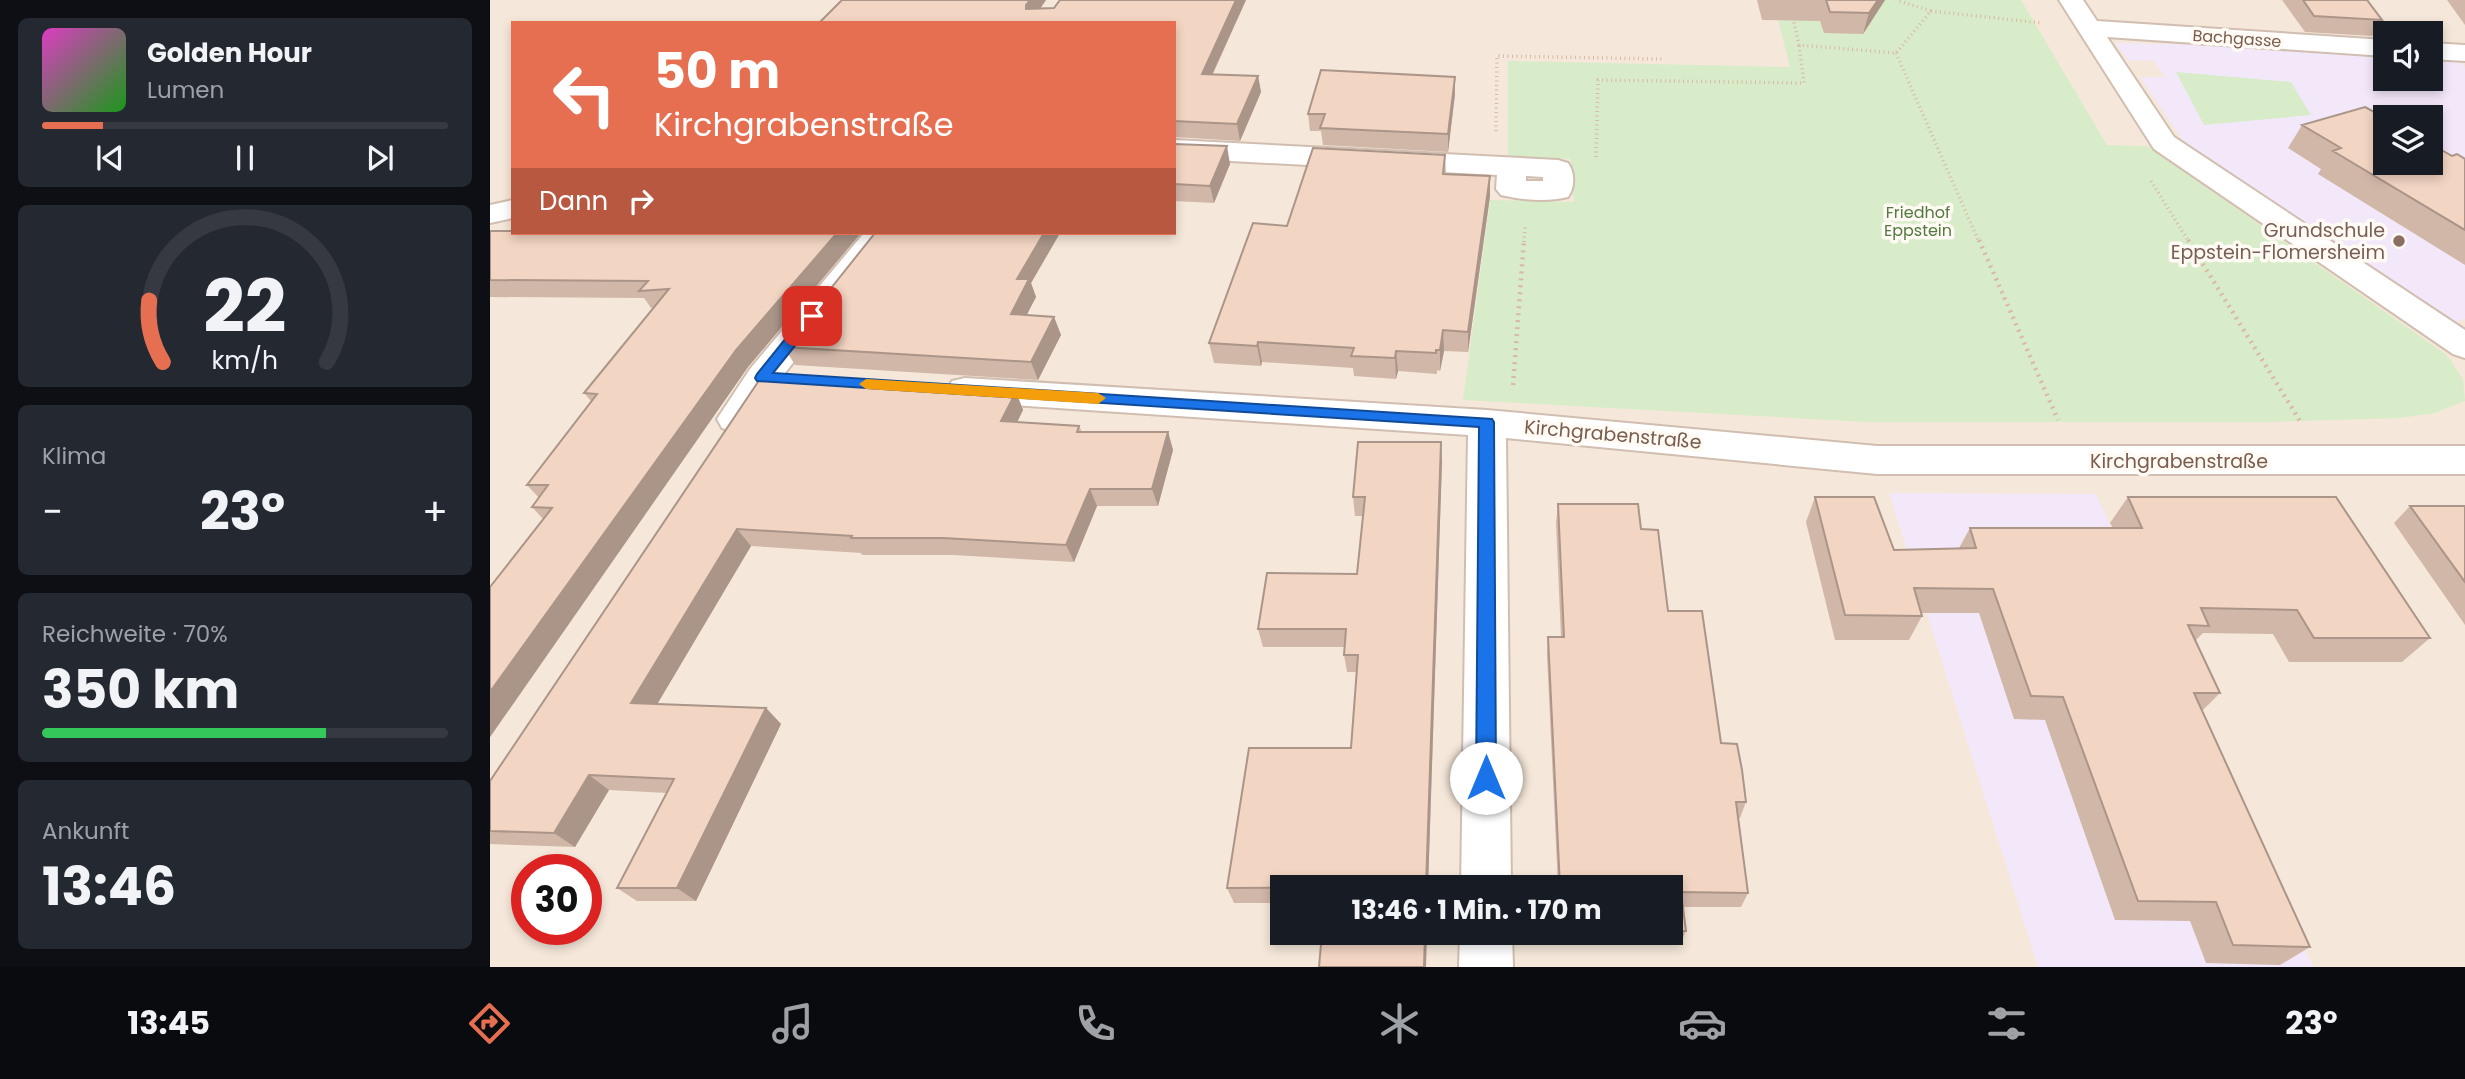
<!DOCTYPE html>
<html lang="de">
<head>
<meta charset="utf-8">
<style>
  body { margin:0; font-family:Poppins,sans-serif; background:#242831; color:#f1f3f6; height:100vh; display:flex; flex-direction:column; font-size:26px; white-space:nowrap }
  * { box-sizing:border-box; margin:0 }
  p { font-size:23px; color:#9ea1a6 }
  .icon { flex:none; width:38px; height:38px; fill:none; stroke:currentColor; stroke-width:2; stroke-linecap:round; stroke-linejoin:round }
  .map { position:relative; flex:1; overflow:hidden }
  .details { display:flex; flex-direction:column; gap:18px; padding:18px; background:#0d0f14; width:490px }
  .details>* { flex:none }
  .hud { position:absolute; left:21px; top:21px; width:665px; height:214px; border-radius:0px; box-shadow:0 4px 10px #0003; background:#e76f51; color:#fff; overflow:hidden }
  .controls { position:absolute; left:1883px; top:21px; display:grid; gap:14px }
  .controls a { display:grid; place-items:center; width:70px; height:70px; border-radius:0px; background:#171b24; box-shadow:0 4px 10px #0003; font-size:35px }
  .speed { position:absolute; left:21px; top:854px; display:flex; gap:14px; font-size:35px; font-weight:700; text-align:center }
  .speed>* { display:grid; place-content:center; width:91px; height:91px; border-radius:50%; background:#171b24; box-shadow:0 4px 10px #0003; line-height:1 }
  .speed .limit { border:10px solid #d22; background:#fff; color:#111 }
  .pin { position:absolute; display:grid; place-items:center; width:60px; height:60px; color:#fff; margin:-30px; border-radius:14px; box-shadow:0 4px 10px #0006 }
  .me { position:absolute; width:77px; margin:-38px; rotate:0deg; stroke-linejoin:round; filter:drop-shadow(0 0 5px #0008) }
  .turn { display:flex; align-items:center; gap:24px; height:147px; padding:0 28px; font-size:32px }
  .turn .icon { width:91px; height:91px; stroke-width:2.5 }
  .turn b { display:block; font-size:49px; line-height:60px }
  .then { display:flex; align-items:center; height:66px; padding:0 28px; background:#0003; gap:14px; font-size:26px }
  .big { font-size:52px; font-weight:700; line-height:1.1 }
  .details .tile { flex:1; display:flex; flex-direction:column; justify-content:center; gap:10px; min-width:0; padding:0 24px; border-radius:10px; background:#242831 }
  .details .dial { align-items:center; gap:0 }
  .dial svg { height:182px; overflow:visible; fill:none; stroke:#363941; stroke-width:7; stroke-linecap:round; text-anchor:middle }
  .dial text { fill:#f1f3f6; stroke:none }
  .song { display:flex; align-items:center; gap:21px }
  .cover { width:84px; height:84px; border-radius:10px; background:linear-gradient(135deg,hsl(310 70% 55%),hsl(120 70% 35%)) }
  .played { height:7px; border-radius:4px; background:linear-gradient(90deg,#e76f51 15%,#363941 15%) }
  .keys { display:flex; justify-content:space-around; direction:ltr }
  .heat { display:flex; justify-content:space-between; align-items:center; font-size:38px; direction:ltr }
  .charge { height:10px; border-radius:5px; background:linear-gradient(90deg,#34c759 70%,#363941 0) }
  .trip { position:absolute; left:780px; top:875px; width:413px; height:70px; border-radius:0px; background:#171b24; box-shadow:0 4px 10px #0003; font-weight:700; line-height:70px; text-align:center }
  .tab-bar { display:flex; height:112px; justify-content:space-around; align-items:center; background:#090b0e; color:#9ea1a6 }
  .tab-bar .icon { width:49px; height:49px }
  .tab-bar .on { color:#e76f51 }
  .tab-bar b { font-size:32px; color:#f1f3f6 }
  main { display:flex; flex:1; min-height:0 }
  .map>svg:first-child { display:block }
</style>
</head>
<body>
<main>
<section class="details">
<div class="tile">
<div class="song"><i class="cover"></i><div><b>Golden Hour</b><p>Lumen</p></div></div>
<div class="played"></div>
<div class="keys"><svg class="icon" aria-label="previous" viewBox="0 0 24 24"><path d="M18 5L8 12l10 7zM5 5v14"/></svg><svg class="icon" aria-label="pause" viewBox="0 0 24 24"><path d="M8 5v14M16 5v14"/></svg><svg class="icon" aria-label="next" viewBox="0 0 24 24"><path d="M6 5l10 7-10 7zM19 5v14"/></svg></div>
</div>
<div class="tile dial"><svg viewBox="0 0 100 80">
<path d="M14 69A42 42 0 1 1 86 69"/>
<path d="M14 69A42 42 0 0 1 8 42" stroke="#e76f51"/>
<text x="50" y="56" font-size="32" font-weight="700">22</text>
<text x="50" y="72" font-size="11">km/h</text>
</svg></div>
<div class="tile"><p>Klima</p>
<div class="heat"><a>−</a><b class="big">23°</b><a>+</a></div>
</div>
<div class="tile"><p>Reichweite · 70%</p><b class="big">350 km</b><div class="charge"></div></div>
<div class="tile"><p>Ankunft</p><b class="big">13:46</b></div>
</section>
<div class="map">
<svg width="1975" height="967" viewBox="0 0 1975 967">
  <rect width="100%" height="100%" fill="#fdf6ec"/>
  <path fill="#f5e8da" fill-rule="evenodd" d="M0 0H1975V967H0ZM23 23H684V233H23ZM1895 33H1941V79H1895ZM1895 117H1941V163H1895ZM37 870H96V929H37ZM793 887H1181V933H793Z"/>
  <path fill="#f3e8fa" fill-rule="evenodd" d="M1625 43 1727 45 1895 56V79H1941V59L1969 61 1975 68V319L1966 322 1694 142 1650 77H1675L1664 61 1638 60ZM1895 117H1941V163H1895Z
    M1399 493 1606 494 1823 967H1548Z"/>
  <path fill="#d8ecc9" d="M1283 0H1531L1617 145 1657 146 1957 355 1973 379 1975 401 1945 413 1910 418 1781 422H1375L973 400 1000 200 1084 202 1081 159 1018 156V61L1300 67Z
    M1686 72 1801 82 1821 115 1714 125Z"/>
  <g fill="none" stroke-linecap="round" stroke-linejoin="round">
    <defs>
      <path id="street" d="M1569 0H1593L1607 21 1895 40V56L1617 37 1684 137 1975 330V358L1963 354 1664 149Z
        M1941 43 1975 45V61L1941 59Z
        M684 140 1068 160 1078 163C1085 172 1085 188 1078 197 1058 202 1031 200 1011 195L1006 189 1007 175 684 158ZM1036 176 1053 177V181H1036Z
        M23 200V218L0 223V205Z
        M374 233H405L284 387 258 428 245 432 232 428 227 419 260 369Z
        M475 378 997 410 1387 446H1975V474H1387L1016 438 1021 887H971L978 435 475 402 462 399 457 390 462 381Z
        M970 933H1022L1023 967H969Z"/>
    </defs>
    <use href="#street" stroke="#d1beb0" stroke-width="4"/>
    <path stroke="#d9b8a5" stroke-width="3.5" stroke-dasharray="1 3.5" stroke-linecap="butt" d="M1441 11 1552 23
      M1303 18 1309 45 1406 53 1441 11 1406 0
      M1406 53 1489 242
      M1006 131 1007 56 1173 59
      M1106 157 1108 80 1314 83 1309 45
      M1661 181 1699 242
      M1034 242 1035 226"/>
    <path stroke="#d9b8a5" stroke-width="4.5" stroke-dasharray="2 5" stroke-linecap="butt" d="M1489 240 1568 420
      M1698 240 1810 421
      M1023 385 1034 240"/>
    <use href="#street" fill="#fff" fill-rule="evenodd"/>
  </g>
  <path fill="#d1b7a8" d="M352 0H556L550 9 564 8 570 0H756L723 74 768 76 771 92 750 141 684 137V23H329Z
    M1267 0H1395L1373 34 1334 33 1330 21 1272 20Z
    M1792 0H1877L1892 20 1882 36 1815 32Z
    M1957 0H1975V25Z
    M965 94 958 152 833 145 831 131H820L818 114Z
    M1812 125 1975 159V265L1828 174 1831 169 1798 148Z
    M684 144 740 164 724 203 684 201Z
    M955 155 956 174 1000 196 978 352 954 351 950 371 947 370V374L908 371 906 379 864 376 863 368 772 362 771 366 724 363 719 343 797 226Z
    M0 231 371 233 258 367 0 737V587L53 519 42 507 49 498 37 485 101 401 94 393 164 308H161L154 298 0 297Z
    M385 233H570L541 283 546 297 536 315 564 317 571 335 548 380 305 365 294 347Z
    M272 376 526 392 533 410 527 422 589 426 592 432H678L683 450 668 506H607L584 562 463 555H372L371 553 261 546 167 704 276 708 291 724 206 901H147L127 888 177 793 119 790 85 847 0 844V781Z
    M952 461 938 887H793V903H744L737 888 861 748 867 672H857L854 655V647H773L768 629 867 574 873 516H865L863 497Z
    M1325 497 1404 550 1469 548 1480 528H1623L1620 523 1638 497 1940 638 1912 662H1799L1783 634 1713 633 1705 641 1730 693 1712 711 1820 947 1790 965 1716 963 1700 921 1625 920 1555 720 1524 719 1489 613H1431L1432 616 1419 640H1345L1316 522Z
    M1068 504 1151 529 1178 611 1231 743 1256 802 1250 818H1248L1258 893 1251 907H1193L1196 931 1190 945 1070 944V933H1181V887H1068L1057 655 1058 637H1071L1066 523Z
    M1920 506H1975V625L1904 523Z"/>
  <path fill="#aa9588" d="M540 0H556L541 22 536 5Z
    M746 0H756L715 90 712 74Z
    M1388 0H1395L1373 34 1379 13Z
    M768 76 771 92 750 141 747 124Z
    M965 77V94L958 152V134Z
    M737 146 740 164 724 203 720 186Z
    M1000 176V196L978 352V332Z
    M347 233H371L258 367 0 737V692L246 350Z
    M554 233H570L541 283 546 297 528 332 521 314 527 279Z
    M564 317 571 335 548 380 541 362Z
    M953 330 954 351 950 371V350Z
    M768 342 772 362 771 366 767 346Z
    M906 351 908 371 906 379 905 358Z
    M526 392 533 410 519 439 511 421Z
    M678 432 683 450 668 506 662 489Z
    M951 442 952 461 938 887H936Z
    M600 489 607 506 584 562 576 545Z
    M247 529 261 546 159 718 141 703Z
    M276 708 291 724 206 901 187 888Z
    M99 775 119 790 85 847 64 833Z
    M935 933H937L936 967H934Z"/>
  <path fill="#f3d5c3" stroke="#aa9588" stroke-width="2" d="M352 0H540L536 5V9L564 8 570 0H746L712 74 768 76 747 124 684 121V23H329Z
    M1336 0H1388L1379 13 1340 12Z
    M1813 0H1877L1892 20 1824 16Z
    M831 70 965 77 958 134 830 128 835 114H818Z
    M1875 107 1895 118V163H1941V144L1962 156 1967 154 1975 159V230L1843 151 1851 148 1812 125Z
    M684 144 737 146 720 186 684 184Z
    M823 148 955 155 953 174 1000 176 978 332 953 330 950 350H946V353L906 351 905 358 861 356 864 348 768 342 767 346 719 343 763 223 797 226Z
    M0 231H23V233H347L246 350 0 692V587L62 508 42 507 58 485H37L107 394 94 393 179 289 149 291 158 281 0 280Z
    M385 233H554L527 279H539L521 314 564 317 541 362 294 347Z
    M272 376 526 392 511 421 589 426 587 432H678L662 489H600L576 545 453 538H361L362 536 247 529 141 703 276 708 187 888H127L184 779 99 775 64 833 0 831V781Z
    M868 442H951L936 887 737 888 759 748H861L868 655H854L856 629H768L777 573 867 574 875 497H863Z
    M1325 497H1384L1404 550 1486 548 1480 528H1652L1638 497H1846L1940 638H1824L1807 610 1711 608 1719 626 1698 625 1730 693H1704L1820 947 1743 945 1726 902 1648 901 1573 697 1541 696 1503 589 1424 588 1432 616 1355 615Z
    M1068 504H1148L1151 529 1168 530 1178 611H1212L1231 743 1247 744 1252 770 1256 802H1246L1258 893 1191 892 1196 931H1181V887H1070L1058 637H1074Z
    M1920 506H1975V582Z
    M832 933H935L934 967H829Z"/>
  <path fill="#1a73e8" stroke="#114b97" stroke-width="2" d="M322 311 329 316 283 373 1002 419 1004 422 1006 778 1003 784 996 787 989 784 986 778 989 427 267 381 265 378 267 374 317 312Z"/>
  <path fill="#f59e0b" d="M376 379 608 393 616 398 608 404 376 389 369 384Z"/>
  <circle fill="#8d6e63" stroke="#fffaf3" stroke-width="2.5" cx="1909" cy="241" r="7"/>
  <g text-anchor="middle" stroke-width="7" stroke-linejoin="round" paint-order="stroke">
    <g font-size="16" fill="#7a5c4d" stroke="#fffaf3">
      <text transform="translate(1747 38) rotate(4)" y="6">Bachgasse</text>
    </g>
    <g font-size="16" fill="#537a41" stroke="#fffaf3">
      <text x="1428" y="218">Friedhof<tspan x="1428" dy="18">Eppstein</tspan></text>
    </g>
    <g font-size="19" fill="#785e54" stroke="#fffaf3" text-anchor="end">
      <text x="1895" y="237">Grundschule<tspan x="1895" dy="22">Eppstein-Flomersheim</tspan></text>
    </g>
    <g font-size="19" fill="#7a5c4d" stroke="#fffaf3">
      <text transform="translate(1123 434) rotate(5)" y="7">Kirchgrabenstraße</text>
      <text x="1689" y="468">Kirchgrabenstraße</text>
    </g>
  </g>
</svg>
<div class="controls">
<a><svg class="icon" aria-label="sound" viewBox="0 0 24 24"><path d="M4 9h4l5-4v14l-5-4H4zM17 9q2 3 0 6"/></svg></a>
<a><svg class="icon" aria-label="layers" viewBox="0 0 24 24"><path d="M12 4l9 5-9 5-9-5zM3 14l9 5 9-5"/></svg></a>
</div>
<div class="speed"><div class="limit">30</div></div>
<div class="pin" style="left:322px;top:316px;background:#d93025"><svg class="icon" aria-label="arrive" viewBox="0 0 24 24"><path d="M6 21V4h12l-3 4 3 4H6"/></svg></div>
<svg class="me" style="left:996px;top:778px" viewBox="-20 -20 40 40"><circle r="19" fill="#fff"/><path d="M0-13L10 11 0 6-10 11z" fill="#1a73e8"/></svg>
<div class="trip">13:46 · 1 Min. · 170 m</div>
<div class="hud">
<div class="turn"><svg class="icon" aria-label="left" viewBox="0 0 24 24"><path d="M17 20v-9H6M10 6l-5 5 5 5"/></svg><div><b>50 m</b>Kirchgrabenstraße</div></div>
<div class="then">Dann<svg class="icon" aria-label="right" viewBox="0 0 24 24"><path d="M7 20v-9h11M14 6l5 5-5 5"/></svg></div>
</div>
</div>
</main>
<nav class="tab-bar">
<b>13:45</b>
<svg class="icon on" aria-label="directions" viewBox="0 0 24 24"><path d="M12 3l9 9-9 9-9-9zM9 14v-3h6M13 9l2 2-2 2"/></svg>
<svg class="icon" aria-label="music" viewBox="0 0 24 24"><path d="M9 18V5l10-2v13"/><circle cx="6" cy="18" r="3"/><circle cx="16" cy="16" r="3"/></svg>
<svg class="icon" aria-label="phone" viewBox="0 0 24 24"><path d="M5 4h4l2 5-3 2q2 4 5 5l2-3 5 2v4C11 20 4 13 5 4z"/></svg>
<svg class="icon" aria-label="climate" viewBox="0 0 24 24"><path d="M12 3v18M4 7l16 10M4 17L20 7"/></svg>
<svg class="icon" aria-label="car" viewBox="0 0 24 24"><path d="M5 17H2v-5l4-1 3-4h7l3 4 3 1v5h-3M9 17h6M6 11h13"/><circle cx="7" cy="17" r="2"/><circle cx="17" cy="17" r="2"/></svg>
<svg class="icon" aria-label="filters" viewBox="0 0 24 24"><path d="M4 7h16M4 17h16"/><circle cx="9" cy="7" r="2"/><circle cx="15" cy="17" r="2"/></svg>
<b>23°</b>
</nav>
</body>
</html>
